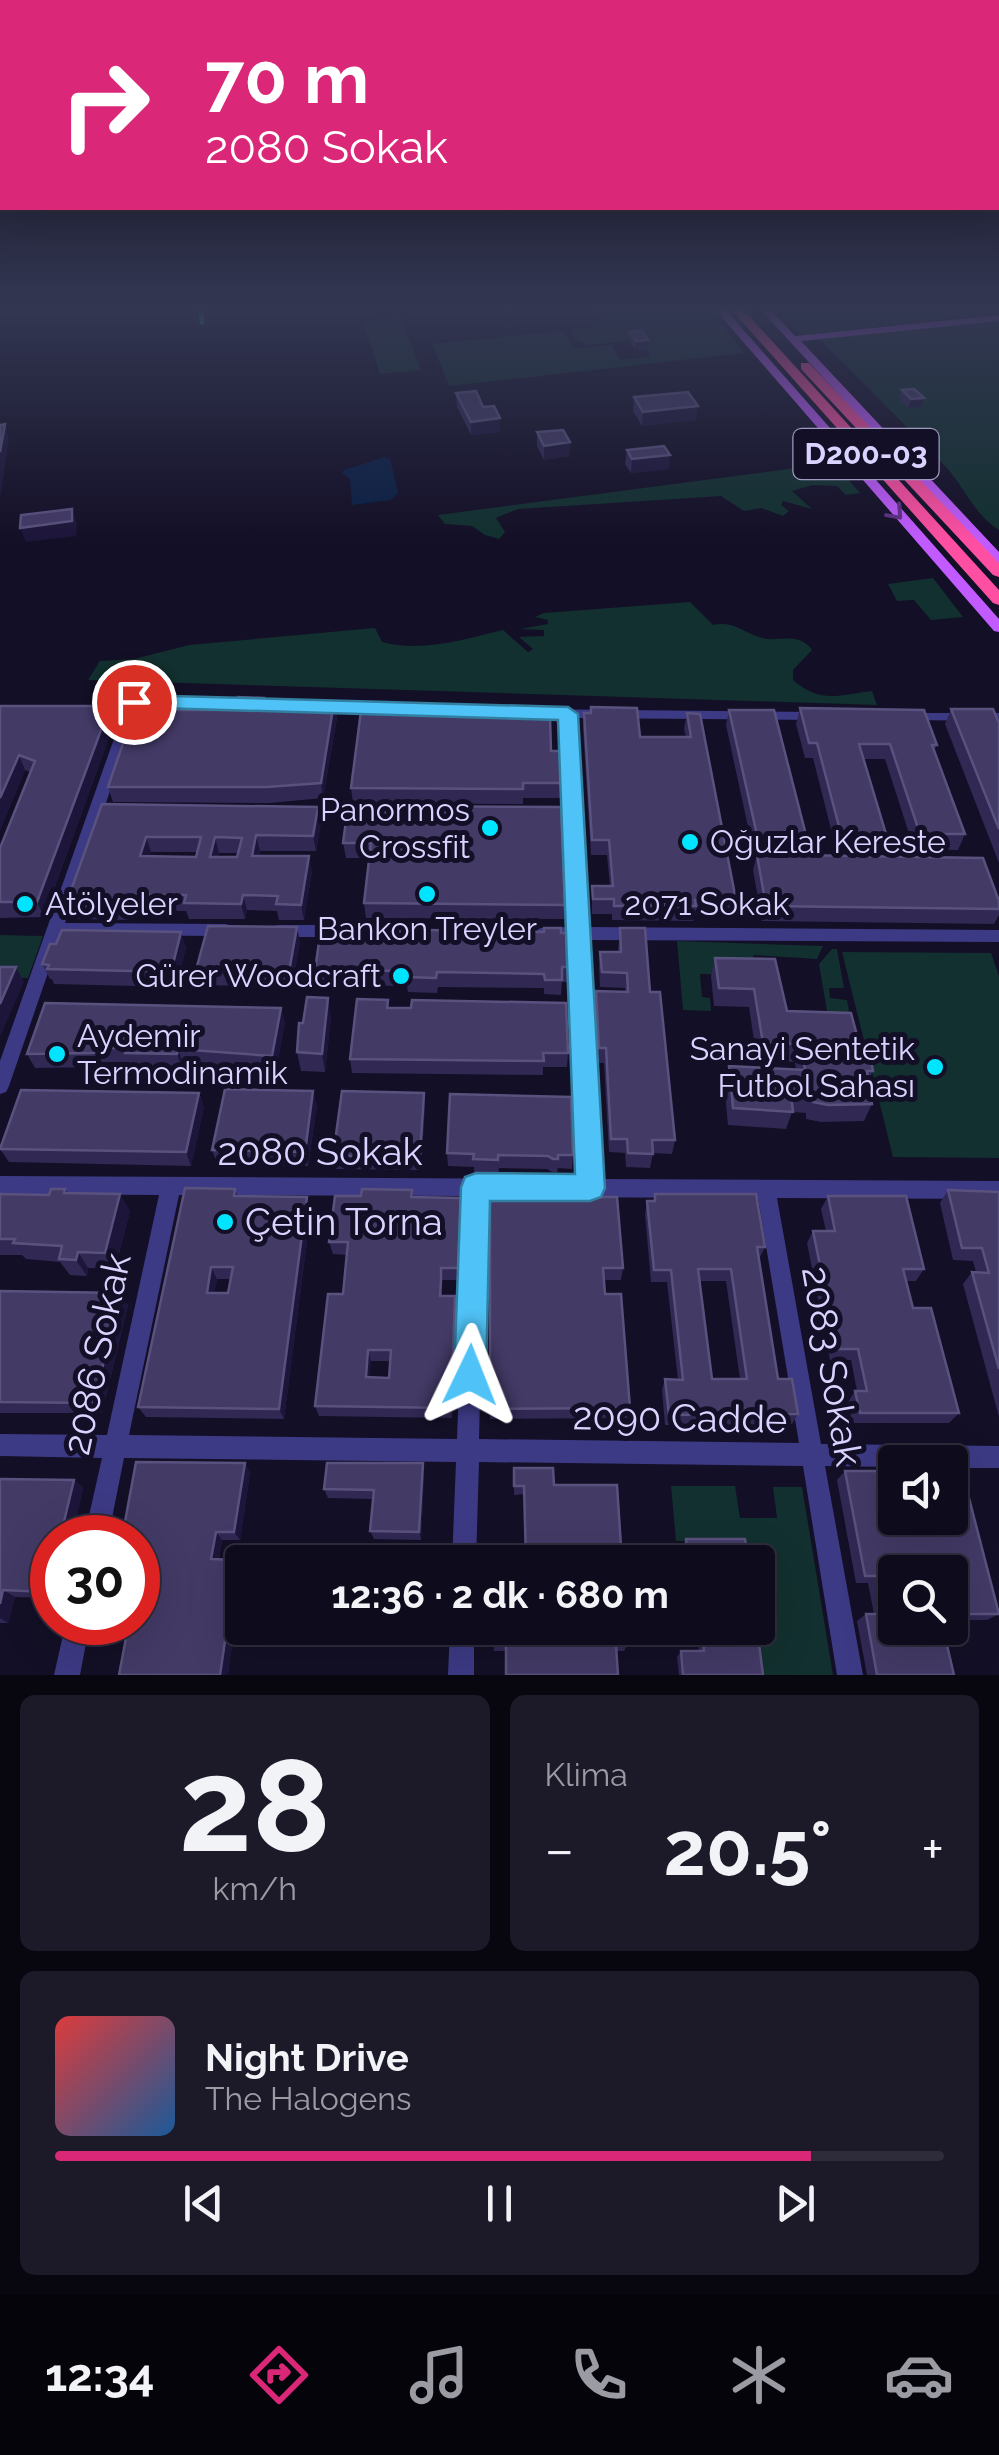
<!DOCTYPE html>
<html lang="tr">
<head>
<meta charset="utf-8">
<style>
  body { margin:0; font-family:Raleway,sans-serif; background:#1c1929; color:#f1f3f6; height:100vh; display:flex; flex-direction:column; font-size:38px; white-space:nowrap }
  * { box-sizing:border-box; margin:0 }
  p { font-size:32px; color:#9b9ba3 }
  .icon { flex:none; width:55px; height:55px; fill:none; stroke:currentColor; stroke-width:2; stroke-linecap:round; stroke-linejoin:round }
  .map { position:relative; height:1675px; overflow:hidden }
  .side { display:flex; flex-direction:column; gap:20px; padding:20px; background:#08060f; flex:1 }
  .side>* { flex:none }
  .top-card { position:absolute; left:0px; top:0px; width:1000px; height:210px; box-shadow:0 10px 40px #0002,0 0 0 2px #2e2b3b; background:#db2777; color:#fff; overflow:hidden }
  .buttons { position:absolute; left:878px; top:1445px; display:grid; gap:20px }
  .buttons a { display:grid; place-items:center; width:90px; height:90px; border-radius:10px; background:#0e0b1c; box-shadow:0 10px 40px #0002,0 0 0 2px #2e2b3b; font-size:50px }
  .speed { position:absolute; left:30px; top:1515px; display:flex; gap:20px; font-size:50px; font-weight:700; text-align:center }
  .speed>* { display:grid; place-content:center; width:130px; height:130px; border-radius:50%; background:#0e0b1c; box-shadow:0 10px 40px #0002,0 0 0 2px #2e2b3b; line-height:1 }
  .speed .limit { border:15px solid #d22; background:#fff; color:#111 }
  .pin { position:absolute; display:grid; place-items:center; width:85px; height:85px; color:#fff; margin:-42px; border:5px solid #fff; border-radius:50%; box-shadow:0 2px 10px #0007 }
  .me { position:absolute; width:110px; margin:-55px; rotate:2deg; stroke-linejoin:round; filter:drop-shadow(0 0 8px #0008) }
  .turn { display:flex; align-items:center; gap:35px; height:210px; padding:0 40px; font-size:45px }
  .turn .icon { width:130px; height:130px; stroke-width:2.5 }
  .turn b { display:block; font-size:70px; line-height:85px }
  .big { font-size:75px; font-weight:700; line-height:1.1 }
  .side .card { flex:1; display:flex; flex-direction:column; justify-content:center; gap:15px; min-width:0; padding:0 35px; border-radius:15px; background:#1c1929 }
  .side .dial { align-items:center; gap:0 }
  .dial b { font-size:130px; line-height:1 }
  .song { display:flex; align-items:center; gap:30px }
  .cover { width:120px; height:120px; border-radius:15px; background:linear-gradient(135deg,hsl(0 70% 55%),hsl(210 70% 35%)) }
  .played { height:10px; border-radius:5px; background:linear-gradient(90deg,#db2777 85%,#2e2b3b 85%) }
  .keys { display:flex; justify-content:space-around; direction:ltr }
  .heat { display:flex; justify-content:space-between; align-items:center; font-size:55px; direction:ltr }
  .side .tiles { flex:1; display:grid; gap:20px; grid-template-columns:1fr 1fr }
  .card:last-child { grid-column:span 2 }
  .trip { position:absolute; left:225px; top:1545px; width:550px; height:100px; border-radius:10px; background:#0e0b1c; box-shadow:0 10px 40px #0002,0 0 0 2px #2e2b3b; font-weight:700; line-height:100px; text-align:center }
  .tab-bar { display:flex; height:160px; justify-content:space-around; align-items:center; background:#06040b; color:#9b9ba3 }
  .tab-bar .icon { width:70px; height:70px }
  .tab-bar .active { color:#db2777 }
  .tab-bar b { font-size:45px; color:#f1f3f6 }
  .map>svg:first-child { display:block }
</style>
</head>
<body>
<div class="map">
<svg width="999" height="1675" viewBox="0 0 999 1675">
  <rect width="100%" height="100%" fill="#130f26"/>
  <path fill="#12302f" d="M594 307H707L744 353 449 386 432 344 563 331 575 349 611 345 621 360 650 356 642 339 589 345 576 341 570 329 597 327 601 322Z
    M774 307H999V312L801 335Z
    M401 318 421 370 380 374 363 321Z
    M999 319V530C974 514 966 490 947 468L819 338Z
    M834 463 860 493 846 495 837 486 813 485 792 491 812 509 783 501 781 505 789 511 783 516 761 508 744 511 721 496 518 509 496 518 505 532 499 539 485 535 472 526 445 524 438 515Z
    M933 578 963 617 931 620 914 600 897 601 888 584Z
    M690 602 713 625C734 621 740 631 759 637 778 644 797 630 812 650L793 670V680C821 704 838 695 872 691L877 705 88 680 100 661 134 659 189 645 375 628 382 642C420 653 466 639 503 630L528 652 533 649 519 637 544 636V630L520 629 548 624V620L535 617 544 613Z
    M0 935 43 936 28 978H0Z
    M677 941 823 946 817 959 753 955 755 970 775 976 700 974 702 997 710 998 711 1011 683 1010Z
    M832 949H837L844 988H829L830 998 847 1000 852 1027 828 1017 819 964Z
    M842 952 991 953 999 976V1158L893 1157Z
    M671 1486H735L740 1518H777L773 1487H802L833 1675H760L753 1628H758V1562H745L742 1541H676Z"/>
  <path fill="#0a1f44" d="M385 457 390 459 398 493 391 500 352 505 350 479 342 473 344 470Z"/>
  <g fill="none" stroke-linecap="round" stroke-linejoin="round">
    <path fill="#3d3a85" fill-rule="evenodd" d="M134 698 378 705 385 709 378 713 139 706 65 923 226 924 232 926 234 930 232 934 226 936 61 935 9 1086 6 1092 0 1094V1061L127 702Z
      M526 709 818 712 825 716 818 720 575 718 586 927 999 930V942L587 940 599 1179 999 1181V1199L777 1198 821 1444 999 1446V1468H950V1462H895V1467L825 1466 863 1675H837L803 1466 479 1462 476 1562H452L456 1462 124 1458 108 1538H84L102 1458 0 1456V1434L107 1435 159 1195 0 1194V1176L580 1179 570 940 538 938 536 933 538 928 570 927 565 818H541L534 813 541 808H565L561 718 521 716 519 713ZM179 1195 466 1196 457 1439 129 1435ZM485 1197 758 1198 799 1443 479 1439Z
      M911 713H999V721L906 720 904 717Z
      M301 807H368L375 812 368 817H301L294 812Z
      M279 925H341L347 926 349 931 347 936 341 937H279L273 936 271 931 273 926Z
      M66 1622H90L80 1675H54Z
      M450 1628H474V1675H448Z"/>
    <path fill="#c25bff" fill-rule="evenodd" d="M713 307H723L999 619V632L994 631Z
      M758 307H768L795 336 999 315V321L801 341 999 552V564L994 563Z"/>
    <path fill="#ff4fa3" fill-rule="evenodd" d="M729 307H741L999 590V605L993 603Z
      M801 363H809L999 563V577L993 575 801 369Z"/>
    <defs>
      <path id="rail" d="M200 307 202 322"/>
    </defs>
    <use href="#rail" stroke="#00e5ff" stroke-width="5"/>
    <use href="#rail" stroke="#130f26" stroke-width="2.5" stroke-dasharray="8" stroke-linecap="butt"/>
  </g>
  <path fill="#312854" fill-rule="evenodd" d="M629 332 647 349 635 350 629 340Z
    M902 390 921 407 908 408 899 399Z
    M456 393 483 407 500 432 471 435 457 407Z
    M634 397 696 420 642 426 633 411Z
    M537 432 570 442 569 456 544 460 537 446Z
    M627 450 669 469 631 473 625 464Z
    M264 698 267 710H309L334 702 337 718 323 798 270 803 113 802 108 787 178 710H235Z
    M0 706H110L115 721 44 917 0 918V848L30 772 25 770 0 830Z
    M800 708 937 745 934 751 965 834 958 850 914 849 885 759H864L886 834 881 849H836L813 758H805L796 724Z
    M951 709 999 723V863L945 724Z
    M729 710 806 835 802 850H791L793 855 999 901V915L994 924 762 921 753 870 757 855H774L773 850H753L726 725Z
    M584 713 640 737H686L684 729 687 713 736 900 733 915H694L693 921 612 920V914H592V886H610L607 855H591L583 728Z
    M544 714 551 751 561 783 560 798H523V804L353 803 351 788Z
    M102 804 321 823 316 851H260L259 856 312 871 304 920H279L277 911 247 910 245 919H189L186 911 133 910 130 920 73 919 66 904ZM151 852H197L196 857 150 856ZM219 853H238L237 857H218Z
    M348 806 565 905 564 919 366 918 364 903 369 858H346L343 843Z
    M620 928 650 992 675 1140 672 1154 653 1153 650 1168 626 1167 625 1153 609 1152 604 1063H597L595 1006 596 991 625 992V988L600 987 599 966 600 952H618Z
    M561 933 569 967 568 982H562L561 995 544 994V988L438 987 437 993 408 992 407 986 318 985 315 970Z
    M300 942 292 987 201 985 196 970Z
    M186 947 176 987 54 984 52 979H50L42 964Z
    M715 958 787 1011 864 1061 873 1071 868 1081 872 1104 864 1121 821 1122 806 1119V1113L792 1112 786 1129 728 1125 724 1083 729 1066 796 1070 795 1062 757 1060 749 1007 714 1006 711 976Z
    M388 1000 389 1008 568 1053 567 1067H543V1075L352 1073 350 1059Z
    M331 1016 325 1072 301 1071 297 1052 303 1023Z
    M285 1022 276 1071 183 1063 182 1068 131 1067 129 1062H102L101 1067 35 1068 27 1054Z
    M199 1093 204 1107 191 1166 9 1162 0 1149Z
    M424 1093 425 1106 421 1170 336 1169 333 1156Z
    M317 1105 308 1166 217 1164 212 1150Z
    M447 1153 573 1155 572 1169 558 1168 557 1172H552L547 1169 499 1168 498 1173 474 1172V1167L448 1166Z
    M65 1189 68 1193 130 1211 115 1269 88 1268 87 1276 70 1275 60 1262 26 1259 22 1255H0V1194L49 1195Z
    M235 1189 238 1196 307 1197 311 1210 284 1419 146 1417 138 1407ZM217 1279H231L228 1293H214Z
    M412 1190 413 1197 462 1211 459 1280H442V1296L456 1308 452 1418 319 1416 315 1406 343 1294 347 1255 333 1254 329 1242 361 1196ZM371 1361H390L389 1378 369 1377Z
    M948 1190 999 1192V1417L963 1284 972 1272H976L973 1261 953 1260 940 1203Z
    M490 1191 623 1268 621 1280H604L605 1294 630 1408 627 1418 490 1419Z
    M655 1194 765 1247 759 1259 778 1379 798 1414 792 1424 665 1425 662 1390 665 1379 678 1380 667 1282H651L645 1214 647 1201H653ZM700 1281H726L740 1379H712Z
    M828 1196 924 1269 916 1281H906L913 1308 959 1413 949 1423H852L848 1402 855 1391H857L851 1360H830L807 1243 813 1231H826L821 1209Z
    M0 1291 120 1293 128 1305 102 1413H0Z
    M245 1463 250 1473 240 1540H222L219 1559 237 1560 242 1566 228 1675H119Z
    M423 1463 424 1473 421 1540 374 1539 370 1531 373 1499 328 1498 324 1489Z
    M514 1468H553L525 1561 524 1494 514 1495Z
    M845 1471 999 1614 987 1620H950V1572H895L954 1675H867L857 1621 866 1614H874L868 1583H856L837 1480Z
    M0 1479 74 1480 83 1488 72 1538H52V1598L15 1597 8 1623H0Z
    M686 1539 748 1562H683L682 1547Z
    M292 1628H307L311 1632 309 1646H295L290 1640Z
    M494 1628 627 1645 624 1651H494Z
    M696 1628H757L763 1675H679L677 1657 681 1651H699Z"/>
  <path fill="#1d163a" d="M648 340 647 349 635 350 636 341Z
    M924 398 921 407 908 408 911 399Z
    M698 406 696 420 642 426 643 412Z
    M500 418V432L471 435V422Z
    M5 424 9 438 0 498V452Z
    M570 442 569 456 544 460V446Z
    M670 455 669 469 631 473 632 459Z
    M72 509 77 524 76 536 26 542 20 528Z
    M175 697 179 712 171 710Z
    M334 702 337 718 323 798 321 783Z
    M110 706 115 721 44 917 37 902Z
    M19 755 25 770 0 830V798Z
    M318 807 321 823 316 851 313 836Z
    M256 835 260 851 256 871 252 856Z
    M146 837 151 852 145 871 140 856Z
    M215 837 219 853 215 872 210 857Z
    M309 856 312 871 304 920 301 905Z
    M127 895 133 910 130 920 124 904Z
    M243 895 247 910 245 919 241 904Z
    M297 927 300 942 292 987 289 972Z
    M181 932 186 947 176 987 171 972Z
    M16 967 24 982 0 1037V1004Z
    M328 998 331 1016 325 1072 322 1054Z
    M281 1008 285 1022 276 1071 272 1056Z
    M95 1048 102 1062 101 1067 94 1053Z
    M178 1049 183 1063 182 1068 177 1054Z
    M313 1091 317 1105 308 1166 305 1152Z
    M199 1093 204 1107 191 1166 186 1152Z
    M424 1093 425 1106 421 1170 420 1157Z
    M120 1194 130 1211 115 1269 105 1253Z
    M307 1197 311 1210 284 1419 279 1409Z
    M461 1198 462 1211 459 1280 458 1268Z
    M78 1252 88 1268 87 1276 76 1260Z
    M211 1267 217 1279 212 1305 207 1293Z
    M120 1293 128 1305 102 1413 94 1403Z
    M455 1296 456 1308 452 1418 451 1408Z
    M368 1350 371 1361 369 1388 366 1377Z
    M245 1463 250 1473 240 1540 234 1532Z
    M423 1463 424 1473 421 1540 419 1532Z
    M74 1480 83 1488 72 1538H60Z
    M216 1532 222 1540 218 1567 211 1559Z
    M237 1560 242 1566V1571L228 1675H220Z
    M52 1567V1596L46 1592Z
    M3 1590 15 1597 8 1623 0 1618V1604Z
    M306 1628 311 1632 309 1646 305 1640Z"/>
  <path fill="#433a66" stroke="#5a527e" stroke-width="2.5" fill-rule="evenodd" d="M642 331 648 340 636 341 629 332Z
    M914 389 924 398 911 399 902 390Z
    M476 391 483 407 494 406 500 418 471 422 456 393Z
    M688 392 698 406 643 412 634 397Z
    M5 424 0 452V425Z
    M563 430 570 442 544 446 537 432Z
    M664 446 670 455 632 459 627 450Z
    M72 509V521L20 528 21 515Z
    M139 697H175L171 710H235L238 697 264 698 262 710H309L311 702H334L321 783 267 787H108Z
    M362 703 544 707V714L550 716 551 751H560L561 783H523V789L351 788Z
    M0 706H110L37 902H0V848L35 761 19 755 0 798Z
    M591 707 637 708 640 737H691L687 713 700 714 736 900H695L696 906H614V899H593L592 886H613L609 840H592L584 713H591Z
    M800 708 924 710 937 745H932L965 834H920L890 744H859L886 834H841L817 743H809Z
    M951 709H993L999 723V829Z
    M729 710H774L806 835H788L793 855 983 858 999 901V909L766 906 757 855H781L777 835H757Z
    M102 804 318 807 313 836 256 835 252 856H309L301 905 276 904 278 896 243 895 241 904 184 903 186 895H127L124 904H66ZM146 837H201L196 857 140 856ZM215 837 242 838 237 857H210Z
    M348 806 561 807 565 905 364 903 371 843H343Z
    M208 926 297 927 289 972 196 970Z
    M321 928 544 932V928H561V933H568L569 967H562V980H545L544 974 437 972 436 978 406 977 407 971 315 970Z
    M620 928H645L650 992H660L675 1140H652L653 1154 628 1153 627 1139H611L606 1048H599L596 991 628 992 627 973 602 972 600 952H621Z
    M62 930 181 932 171 972 47 969 49 965 42 964 50 944H56Z
    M715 958 775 959 787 1011 851 1013 864 1061H871L873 1071H867L872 1104 828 1105 813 1102 812 1095H791L793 1112 733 1108 729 1066 805 1070 801 1044 763 1043 754 989 719 988Z
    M0 967H16L0 1004Z
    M307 997 328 998 322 1054 297 1052 299 1023H303Z
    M357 999 388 1000 387 1008H411L412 1000 566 1003 568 1053H543L544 1061 350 1059Z
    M45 1003 281 1008 272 1056 178 1049 177 1054 125 1053 126 1048H95L94 1053 27 1054Z
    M225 1089 313 1091 305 1152 212 1150Z
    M21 1090 199 1093 186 1152 0 1149Z
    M342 1091 424 1093 420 1157 333 1156Z
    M450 1094 571 1097 573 1155H558V1159H553L548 1156 498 1155V1160L473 1159 474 1154 447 1153Z
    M185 1188 235 1189 234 1196 307 1197 279 1409 138 1407ZM211 1267H233L228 1293H207Z
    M51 1189H65L64 1193 120 1194 105 1253 78 1252 76 1260 59 1259 62 1246 13 1243 15 1239H0V1194L49 1195Z
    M362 1189 412 1190 411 1197 461 1198 458 1268H441V1280L440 1296H455L451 1408 315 1406 328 1294H343L348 1242H329L335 1196H361ZM368 1350H391L389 1378 366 1377Z
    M948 1190 999 1192V1369L972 1272 989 1273 982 1248H962Z
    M490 1191H563L564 1197H617L623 1268H603L605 1294H621L630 1408 490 1409Z
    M655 1194H756L765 1247H757L778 1379H792L798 1414 669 1415 665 1379 683 1380 671 1270H654L647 1201H655ZM698 1269H731L747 1379H712Z
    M828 1196H906L924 1269H903L913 1308H931L959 1413H860L855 1391H867L858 1349H837L813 1231H835Z
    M0 1291 120 1293 94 1403 0 1402Z
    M136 1462 245 1463 234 1532H216L211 1559 237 1560 220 1675H119L129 1622H138V1538H122Z
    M327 1463H423L419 1532 370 1531 374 1490 324 1489Z
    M514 1468H553L554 1485H617L622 1562H494V1561H526L524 1486H514Z
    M845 1471H895V1518H950V1471H962L999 1614H950V1572H895V1628H943L954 1675H877L866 1614H885L877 1576H865Z
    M0 1479 74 1480 60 1538H52V1567L46 1592 3 1590 0 1604Z
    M686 1539H745L748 1562H688Z
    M292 1628H306L305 1640H290Z
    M494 1628H626L627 1645H616L618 1675H506V1645H494Z
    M702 1628H757L763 1675H683L681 1651H704Z"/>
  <defs><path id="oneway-chevron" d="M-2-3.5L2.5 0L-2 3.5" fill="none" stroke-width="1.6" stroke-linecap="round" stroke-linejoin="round" transform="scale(2.5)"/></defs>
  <use stroke="#623188" href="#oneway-chevron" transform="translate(896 513) rotate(48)"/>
  <linearGradient id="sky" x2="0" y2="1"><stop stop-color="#0a0815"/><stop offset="0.57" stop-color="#333752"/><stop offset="1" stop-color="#333752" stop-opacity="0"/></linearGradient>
  <rect width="999" height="541" fill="url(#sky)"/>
  <path fill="#4fc3f7" stroke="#337fa1" stroke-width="2.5" d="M134 695 568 707 578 714 605 1188 601 1197 590 1201H490L486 1375 482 1387 470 1392 458 1387 454 1375 461 1187 465 1177 476 1173 575 1174 558 720 127 707 124 702Z"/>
  <g fill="#00e5ff" stroke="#130f26" stroke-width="4">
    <circle cx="490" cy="828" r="10"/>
    <circle cx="690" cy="842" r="10"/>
    <circle cx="427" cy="894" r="10"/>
    <circle cx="25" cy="904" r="10"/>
    <circle cx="401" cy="976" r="10"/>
    <circle cx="57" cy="1054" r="10"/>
    <circle cx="935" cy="1067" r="10"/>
    <circle cx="225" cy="1222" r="10"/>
  </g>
  <g text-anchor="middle" stroke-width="10" stroke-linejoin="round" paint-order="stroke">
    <rect fill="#130f26" stroke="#9e99be" stroke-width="2.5" x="793.5" y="429" width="145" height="50" rx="8"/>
    <g font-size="30" font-weight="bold" fill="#d9d4ff">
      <text x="866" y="464">D200-03</text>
    </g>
    <g font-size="32" fill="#d9d4ff" stroke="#130f26" text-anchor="end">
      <text x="470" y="821">Panormos<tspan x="470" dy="37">Crossfit</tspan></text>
      <text x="710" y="853" text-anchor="start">Oğuzlar Kereste</text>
      <text x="45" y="915" text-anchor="start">Atölyeler</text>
      <text x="427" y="940" text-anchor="middle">Bankon Treyler</text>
      <text x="381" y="987">Gürer Woodcraft</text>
      <text x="77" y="1047" text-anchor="start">Aydemir<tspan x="77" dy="37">Termodinamik</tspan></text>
      <text x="915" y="1060">Sanayi Sentetik<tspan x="915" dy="37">Futbol Sahası</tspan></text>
    </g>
    <g font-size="32" fill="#d9d4ff" stroke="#130f26">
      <text x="707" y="915">2071 Sokak</text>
    </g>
    <g font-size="38" fill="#d9d4ff" stroke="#130f26">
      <text x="320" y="1165">2080 Sokak</text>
      <text transform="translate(97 1354) rotate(-78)" y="13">2086 Sokak</text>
      <text transform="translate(832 1366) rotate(80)" y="13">2083 Sokak</text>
      <text transform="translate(680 1418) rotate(1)" y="13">2090 Cadde</text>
    </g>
    <g font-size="38" fill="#d9d4ff" stroke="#130f26" text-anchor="start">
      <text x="245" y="1235">Çetin Torna</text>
    </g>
  </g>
</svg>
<div class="buttons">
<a><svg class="icon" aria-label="sound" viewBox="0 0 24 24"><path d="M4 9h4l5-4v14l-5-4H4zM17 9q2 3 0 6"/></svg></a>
<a><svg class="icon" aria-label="search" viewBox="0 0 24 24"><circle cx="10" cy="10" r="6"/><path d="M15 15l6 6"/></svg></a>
</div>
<div class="speed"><div class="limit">30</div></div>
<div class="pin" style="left:134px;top:702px;background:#d93025"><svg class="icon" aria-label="arrive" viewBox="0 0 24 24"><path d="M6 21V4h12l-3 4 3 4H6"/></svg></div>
<svg class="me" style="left:470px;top:1375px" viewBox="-20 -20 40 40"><path d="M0-17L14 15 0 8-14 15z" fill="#4fc3f7" stroke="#fff" stroke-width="4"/></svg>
<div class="trip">12:36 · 2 dk · 680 m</div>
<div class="top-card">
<div class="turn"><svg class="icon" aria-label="right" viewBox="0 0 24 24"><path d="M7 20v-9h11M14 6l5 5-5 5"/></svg><div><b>70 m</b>2080 Sokak</div></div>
</div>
</div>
<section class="side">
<div class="tiles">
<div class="card dial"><b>28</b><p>km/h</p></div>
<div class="card"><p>Klima</p>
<div class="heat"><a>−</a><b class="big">20.5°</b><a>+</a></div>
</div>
<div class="card">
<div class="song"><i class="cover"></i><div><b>Night Drive</b><p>The Halogens</p></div></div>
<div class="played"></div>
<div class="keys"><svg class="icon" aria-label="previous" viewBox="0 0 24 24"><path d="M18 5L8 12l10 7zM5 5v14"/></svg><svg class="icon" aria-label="pause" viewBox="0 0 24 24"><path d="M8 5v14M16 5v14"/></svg><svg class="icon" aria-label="next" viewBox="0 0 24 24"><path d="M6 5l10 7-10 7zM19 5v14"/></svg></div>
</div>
</div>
</section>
<nav class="tab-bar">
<b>12:34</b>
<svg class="icon active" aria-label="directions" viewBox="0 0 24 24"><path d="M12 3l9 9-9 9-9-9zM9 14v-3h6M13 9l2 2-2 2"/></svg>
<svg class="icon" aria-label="music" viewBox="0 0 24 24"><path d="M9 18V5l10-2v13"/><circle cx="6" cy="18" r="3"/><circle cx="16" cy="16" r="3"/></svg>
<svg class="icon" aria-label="phone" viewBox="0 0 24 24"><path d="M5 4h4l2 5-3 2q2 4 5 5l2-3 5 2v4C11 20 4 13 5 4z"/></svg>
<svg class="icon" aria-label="climate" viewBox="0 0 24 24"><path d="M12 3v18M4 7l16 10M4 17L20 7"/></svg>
<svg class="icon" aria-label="car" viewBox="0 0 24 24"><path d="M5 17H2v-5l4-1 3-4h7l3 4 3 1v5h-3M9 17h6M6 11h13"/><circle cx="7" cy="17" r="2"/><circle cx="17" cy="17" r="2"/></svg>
</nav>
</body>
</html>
